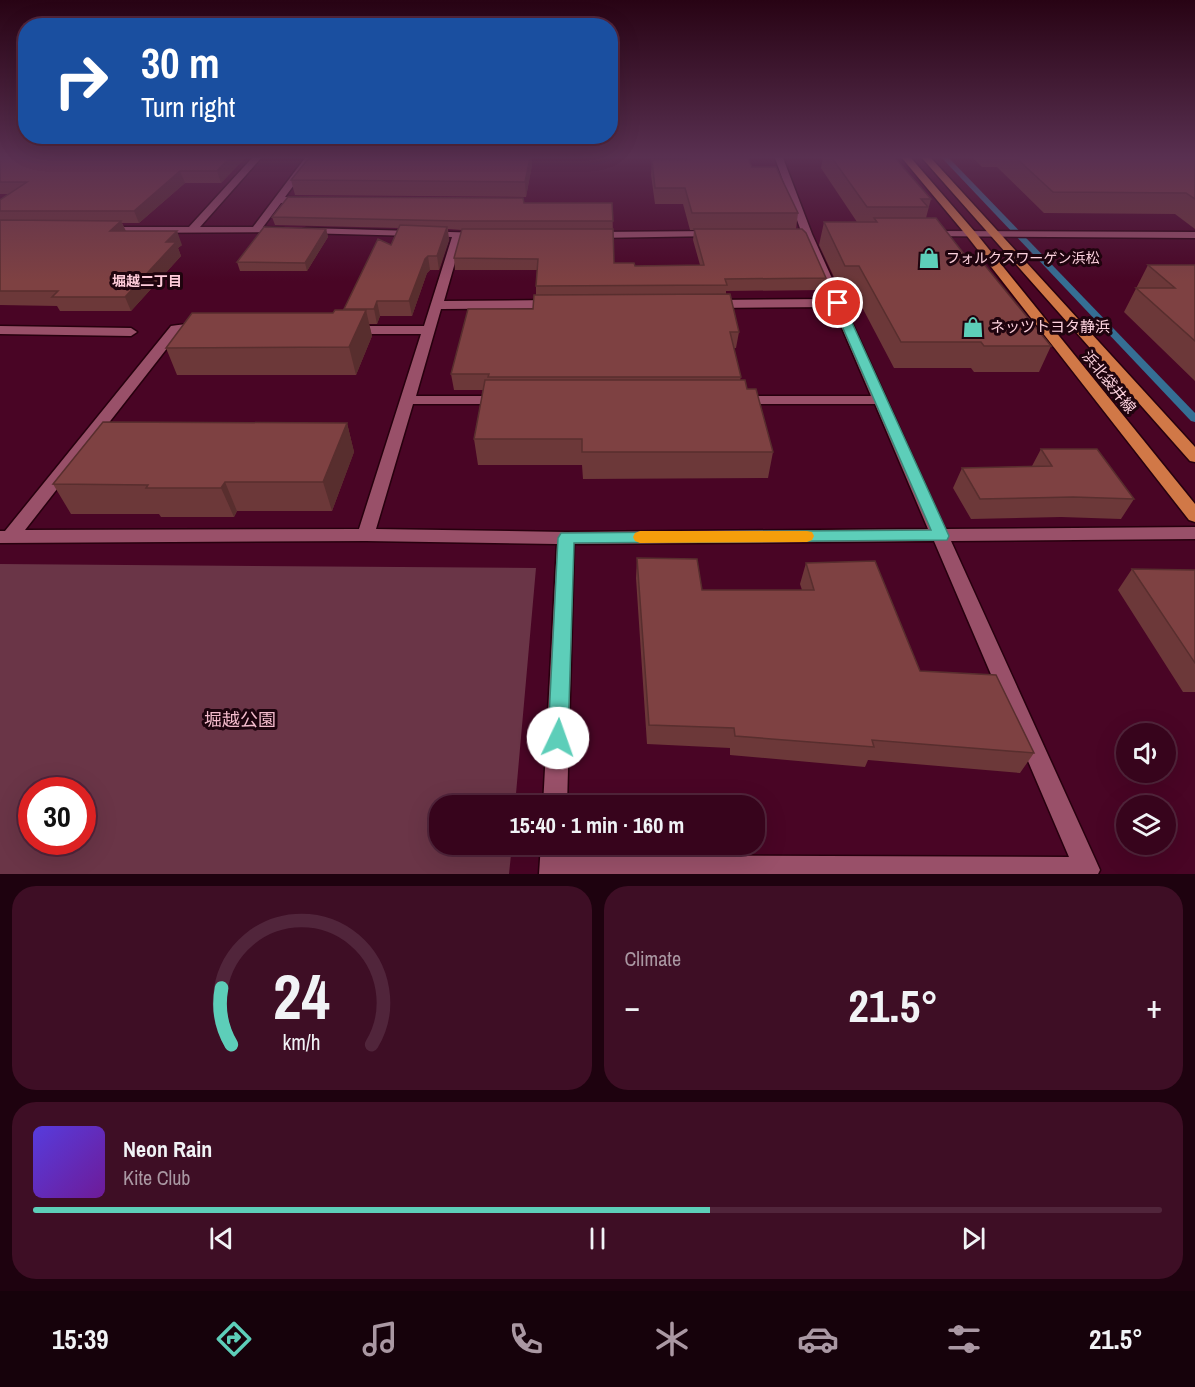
<!DOCTYPE html>
<html lang="en">
<head>
<meta charset="utf-8">
<style>
  body { margin:0; font-family:"Archivo Narrow","Noto Sans JP",sans-serif; background:#3e0e25; color:#f1f3f6; height:100vh; display:flex; flex-direction:column; font-size:22px; white-space:nowrap }
  * { box-sizing:border-box; margin:0 }
  p { font-size:20px; color:#aa98a3 }
  .icon { flex:none; width:33px; height:33px; fill:none; stroke:currentColor; stroke-width:2; stroke-linecap:round; stroke-linejoin:round }
  .map { position:relative; height:874px; overflow:hidden }
  .side { display:flex; flex-direction:column; gap:12px; padding:12px; background:#1e020f; flex:1 }
  .side>* { flex:none }
  .guide { position:absolute; left:18px; top:18px; width:600px; height:126px; border-radius:24px; box-shadow:0 6px 24px #0002,0 0 0 2px #51253b; background:#1a4fa0; color:#fff; overflow:hidden }
  .tools { position:absolute; left:1116px; top:723px; display:grid; gap:12px }
  .tools a { display:grid; place-items:center; width:60px; height:60px; border-radius:50%; background:#37041c; box-shadow:0 6px 24px #0002,0 0 0 2px #51253b; font-size:30px }
  .speed { position:absolute; left:18px; top:777px; display:flex; gap:12px; font-size:30px; font-weight:700; text-align:center }
  .speed>* { display:grid; place-content:center; width:78px; height:78px; border-radius:50%; background:#37041c; box-shadow:0 6px 24px #0002,0 0 0 2px #51253b; line-height:1 }
  .speed .limit { border:9px solid #d22; background:#fff; color:#111 }
  .pin { position:absolute; display:grid; place-items:center; width:51px; height:51px; color:#fff; margin:-26px; border:3px solid #fff; border-radius:50%; box-shadow:0 2px 6px #0007 }
  .me { position:absolute; width:66px; margin:-33px; rotate:3deg; stroke-linejoin:round; filter:drop-shadow(0 0 4px #0008) }
  .turn { display:flex; align-items:center; gap:21px; height:126px; padding:0 24px; font-size:27px }
  .turn .icon { width:78px; height:78px; stroke-width:2.5 }
  .turn b { display:block; font-size:42px; line-height:51px }
  .big { font-size:45px; font-weight:800; line-height:1.1 }
  .side .widget { flex:1; display:flex; flex-direction:column; justify-content:center; gap:9px; min-width:0; padding:0 21px; border-radius:24px; background:#3e0e25 }
  .side .dial { align-items:center; gap:0 }
  .dial svg { height:156px; overflow:visible; fill:none; stroke:#51253b; stroke-width:7; stroke-linecap:round; text-anchor:middle }
  .dial text { fill:#f1f3f6; stroke:none }
  .song { display:flex; align-items:center; gap:18px }
  .cover { width:72px; height:72px; border-radius:9px; background:linear-gradient(135deg,hsl(250 70% 55%),hsl(280 70% 35%)) }
  .played { height:6px; border-radius:3px; background:linear-gradient(90deg,#5dceb9 60%,#51253b 60%) }
  .keys { display:flex; justify-content:space-around; direction:ltr }
  .heat { display:flex; justify-content:space-between; align-items:center; font-size:33px; direction:ltr }
  .side .tiles { flex:1; display:grid; gap:12px; grid-template-columns:1fr 1fr }
  .widget:last-child { grid-column:span 2 }
  .trip { position:absolute; left:429px; top:795px; width:336px; height:60px; border-radius:24px; background:#37041c; box-shadow:0 6px 24px #0002,0 0 0 2px #51253b; font-weight:800; line-height:60px; text-align:center }
  .dock { display:flex; height:96px; justify-content:space-around; align-items:center; background:#16020b; color:#aa98a3 }
  .dock .icon { width:42px; height:42px }
  .dock .selected { color:#5dceb9 }
  .dock b { font-size:27px; color:#f1f3f6 }
  .map>svg:first-child { display:block }
</style>
</head>
<body>
<div class="map">
<svg width="1195" height="874" viewBox="0 0 1195 874">
  <rect width="100%" height="100%" fill="#490525"/>
  <path fill="#6a3547" fill-rule="evenodd" d="M0 564 536 568 515 805 440 806V844L512 845 509 874H0ZM32 790H82V842H32Z"/>
  <g fill="none" stroke-linecap="round" stroke-linejoin="round">
    <path fill="#356f94" fill-rule="evenodd" d="M942 158H949L1195 413V422L1191 421Z"/>
    <defs>
      <path id="minor" d="M252 158H261L200 227H253L305 158H314L285 197 308 198V202L281 203 263 227 284 228V232L106 233 101 230 106 227H189Z
        M775 158H783L812 234 945 529 1195 527V539L951 541 1096 861 1100 870 1098 874H539L541 844H565V855L1069 857 934 541 574 544 567 806H543L557 544 366 541 0 543V531H5L171 326C181 324 198 323 206 329L200 333H179L25 530 359 529 421 334H350L344 330 350 326H424L452 237 303 233V229L307 228 485 233 486 235 481 238H462L444 301 553 300 559 304 553 308 441 309 416 396H500L507 400 500 404H413L376 529 566 532 928 529 875 404H740L733 400 740 396H871L833 307 712 308 706 304 712 300 830 299 802 234Z
        M712 231 717 234 716 236 595 238 590 235 595 232Z
        M928 231 1195 232V238L924 236V232Z
        M0 326 131 328 137 332 131 336 0 334Z"/>
      <path id="primary" d="M902 158H911L975 232 1195 504V522L1189 520 967 236Z
        M922 158H931L1195 447V462L1190 461Z"/>
    </defs>
    <use href="#minor" stroke="#27000e" stroke-width="3"/>
    <use href="#primary" stroke="#27000e" stroke-width="3"/>
    <use href="#minor" fill="#995069" fill-rule="evenodd"/>
    <use href="#primary" fill="#d17847" fill-rule="evenodd"/>
  </g>
  <path fill="#6c3839" d="M0 158H245L221 183H185L139 223H122L126 231 182 245 178 248 181 256 131 311H60L57 306 0 305V200L8 194H0Z
    M309 158H532V165L526 197 295 195 291 180Z
    M688 158H748L752 167 798 213 796 229 826 278 824 290 726 291V294L739 332 736 348H734L741 377 740 380 747 389 773 452 768 478 583 479 582 465H478L474 439 483 390H454L451 374 533 309 536 295V286L537 270H455L454 258 462 230 448 229 449 240 439 270H430L427 273 412 316H380L377 324H369L372 336 356 375H177L166 348 333 313 344 310 391 245 399 228 275 225 272 217 524 203H612L614 263 635 266 700 265 693 240 694 230H690L683 204H655L651 175 652 160H688Z
    M823 158H895L931 199 926 218 1051 346 1039 372H974L971 368H894L853 290H840L819 245 824 222H857L821 168Z
    M973 158H1195V229L1175 214 1044 213 997 167H982Z
    M326 229 328 237 307 271H240L237 262Z
    M1148 265H1195V381L1124 312Z
    M347 423 354 452 332 511H237L234 517H161L159 514H71L53 484Z
    M1041 449 1134 499 1121 519 1061 517 971 519 953 488 962 468 1032 466Z
    M637 558 702 590H802L800 584 806 563 920 671 1034 753 1020 773 868 760 865 767 730 755V748L647 744 636 578Z
    M1132 569 1195 570V692H1183L1118 590Z"/>
  <path fill="#582e2e" d="M229 158H245L221 183 217 171Z
    M530 158H532V165L526 197 525 182Z
    M180 171 185 183 139 223 134 211Z
    M121 221 127 234 110 231Z
    M447 227 449 240 439 270 437 256Z
    M326 229 328 237 307 271 305 263Z
    M177 231 182 245 178 248 181 256 131 311 125 297 166 242Z
    M428 256 430 270 427 273 412 316 409 301 425 259Z
    M377 301 380 316 377 324 374 309Z
    M366 310 372 336 356 375 349 347Z
    M347 423 354 452 332 511 323 482Z
    M225 482 237 511 234 517 221 488Z"/>
  <path fill="#7e4142" stroke="#582e2e" stroke-width="1.5" d="M0 158H229L217 171H180L134 211H0V200L27 182H0Z
    M309 158H530L525 182 291 180Z
    M690 158H748L752 167H776L798 213H692L685 188H655L652 160H690Z
    M832 158H895L931 199H921L928 207H867Z
    M1016 158H1195V199L1186 193 1053 192Z
    M288 197 523 198 524 203H612L613 221H457L272 217Z
    M874 218H936L971 263H983L1051 346H984L981 342H901L859 266H845L824 222H877Z
    M0 220 121 221 110 231H177L166 242H176L125 297H52L58 291H0Z
    M400 225 447 227 437 256H428L425 259 409 301H377L374 309H344L378 239 391 245Z
    M264 227 326 229 305 263 237 262Z
    M462 229H613L614 263H634L635 266 704 265 694 229H802L806 233 826 278 725 279 727 285 536 286 538 259 454 258Z
    M1148 265H1195V341L1136 288H1175Z
    M730 294 739 332H730L741 377H488L489 374H451L468 309H533L534 295Z
    M335 310H366L349 347 166 348 192 313H333Z
    M485 380H745L747 389H756L773 452H582V439H474Z
    M103 422 347 423 323 482H225L221 488H146L148 485 53 484Z
    M1041 449H1097L1134 499 1073 497 980 499 962 468 1052 466Z
    M637 558 697 559 702 590H814L806 563 875 561 920 671 996 675 1034 753 872 740 874 747 735 736 734 728 649 725Z
    M1132 569 1195 570V663Z"/>
  <linearGradient id="sky" x2="0" y2="1"><stop stop-color="#280314"/><stop offset="0.56" stop-color="#593051"/><stop offset="1" stop-color="#593051" stop-opacity="0"/></linearGradient>
  <rect width="1195" height="281" fill="url(#sky)"/>
  <path fill="#5dceb9" stroke="#3c8678" stroke-width="1.5" d="M838 300 843 303 949 536 947 540 574 543 568 738 565 745 558 748 550 745 548 738 558 538 561 533 931 530 832 303Z"/>
  <path fill="#f59e0b" d="M640 531H807L812 532 814 536 812 540 807 542 640 543 635 541 633 537 635 533Z"/>
  <defs>
    <symbol id="shop-bare" viewBox="-9 -9 18 18"><path d="M-5-2.5h2.3a2.7 3.5 0 0 1 5.4 0H5L5.5 6h-11ZM-1.5-2.5h3a1.5 2.3 0 0 0-3 0Z" fill="#5dceb9" stroke="#1f040e" stroke-width="2.5" paint-order="stroke"/></symbol>
  </defs>
  <g fill-rule="evenodd">
    <use href="#shop-bare" x="914" y="243" width="30" height="30"/>
    <use href="#shop-bare" x="958" y="312" width="30" height="30"/>
  </g>
  <g text-anchor="middle" stroke-width="6" stroke-linejoin="round" paint-order="stroke">
    <g font-size="14" fill="#fcd1dd" stroke="#1f040e" text-anchor="start">
      <text x="946" y="263">フォルクスワーゲン浜松</text>
    </g>
    <g font-size="14" font-weight="bold" fill="#fecbd9" stroke="#1f040e">
      <text x="147" y="286">堀越二丁目</text>
    </g>
    <g font-size="15" fill="#fcd1dd" stroke="#1f040e" text-anchor="start">
      <text x="990" y="332">ネッツトヨタ静浜</text>
    </g>
    <g font-size="15" fill="#fcd1dd" stroke="#1f040e">
      <text transform="translate(1109 382) rotate(51)" y="5">浜北袋井線</text>
    </g>
    <g font-size="18" fill="#f4bbcc" stroke="#1f040e">
      <text x="240" y="726">堀越公園</text>
    </g>
  </g>
</svg>
<div class="tools">
<a><svg class="icon" aria-label="sound" viewBox="0 0 24 24"><path d="M4 9h4l5-4v14l-5-4H4zM17 9q2 3 0 6"/></svg></a>
<a><svg class="icon" aria-label="layers" viewBox="0 0 24 24"><path d="M12 4l9 5-9 5-9-5zM3 14l9 5 9-5"/></svg></a>
</div>
<div class="speed"><div class="limit">30</div></div>
<div class="pin" style="left:838px;top:303px;background:#d93025"><svg class="icon" aria-label="arrive" viewBox="0 0 24 24"><path d="M6 21V4h12l-3 4 3 4H6"/></svg></div>
<svg class="me" style="left:558px;top:738px" viewBox="-20 -20 40 40"><circle r="19" fill="#fff"/><path d="M0-13L10 11 0 6-10 11z" fill="#5dceb9"/></svg>
<div class="trip">15:40 · 1 min · 160 m</div>
<div class="guide">
<div class="turn"><svg class="icon" aria-label="right" viewBox="0 0 24 24"><path d="M7 20v-9h11M14 6l5 5-5 5"/></svg><div><b>30 m</b>Turn right</div></div>
</div>
</div>
<section class="side">
<div class="tiles">
<div class="widget dial"><svg viewBox="0 0 100 80">
<path d="M14 69A42 42 0 1 1 86 69"/>
<path d="M14 69A42 42 0 0 1 9 40" stroke="#5dceb9"/>
<text x="50" y="56" font-size="32" font-weight="700">24</text>
<text x="50" y="72" font-size="11">km/h</text>
</svg></div>
<div class="widget"><p>Climate</p>
<div class="heat"><a>−</a><b class="big">21.5°</b><a>+</a></div>
</div>
<div class="widget">
<div class="song"><i class="cover"></i><div><b>Neon Rain</b><p>Kite Club</p></div></div>
<div class="played"></div>
<div class="keys"><svg class="icon" aria-label="previous" viewBox="0 0 24 24"><path d="M18 5L8 12l10 7zM5 5v14"/></svg><svg class="icon" aria-label="pause" viewBox="0 0 24 24"><path d="M8 5v14M16 5v14"/></svg><svg class="icon" aria-label="next" viewBox="0 0 24 24"><path d="M6 5l10 7-10 7zM19 5v14"/></svg></div>
</div>
</div>
</section>
<nav class="dock">
<b>15:39</b>
<svg class="icon selected" aria-label="directions" viewBox="0 0 24 24"><path d="M12 3l9 9-9 9-9-9zM9 14v-3h6M13 9l2 2-2 2"/></svg>
<svg class="icon" aria-label="music" viewBox="0 0 24 24"><path d="M9 18V5l10-2v13"/><circle cx="6" cy="18" r="3"/><circle cx="16" cy="16" r="3"/></svg>
<svg class="icon" aria-label="phone" viewBox="0 0 24 24"><path d="M5 4h4l2 5-3 2q2 4 5 5l2-3 5 2v4C11 20 4 13 5 4z"/></svg>
<svg class="icon" aria-label="climate" viewBox="0 0 24 24"><path d="M12 3v18M4 7l16 10M4 17L20 7"/></svg>
<svg class="icon" aria-label="car" viewBox="0 0 24 24"><path d="M5 17H2v-5l4-1 3-4h7l3 4 3 1v5h-3M9 17h6M6 11h13"/><circle cx="7" cy="17" r="2"/><circle cx="17" cy="17" r="2"/></svg>
<svg class="icon" aria-label="filters" viewBox="0 0 24 24"><path d="M4 7h16M4 17h16"/><circle cx="9" cy="7" r="2"/><circle cx="15" cy="17" r="2"/></svg>
<b>21.5°</b>
</nav>
</body>
</html>
